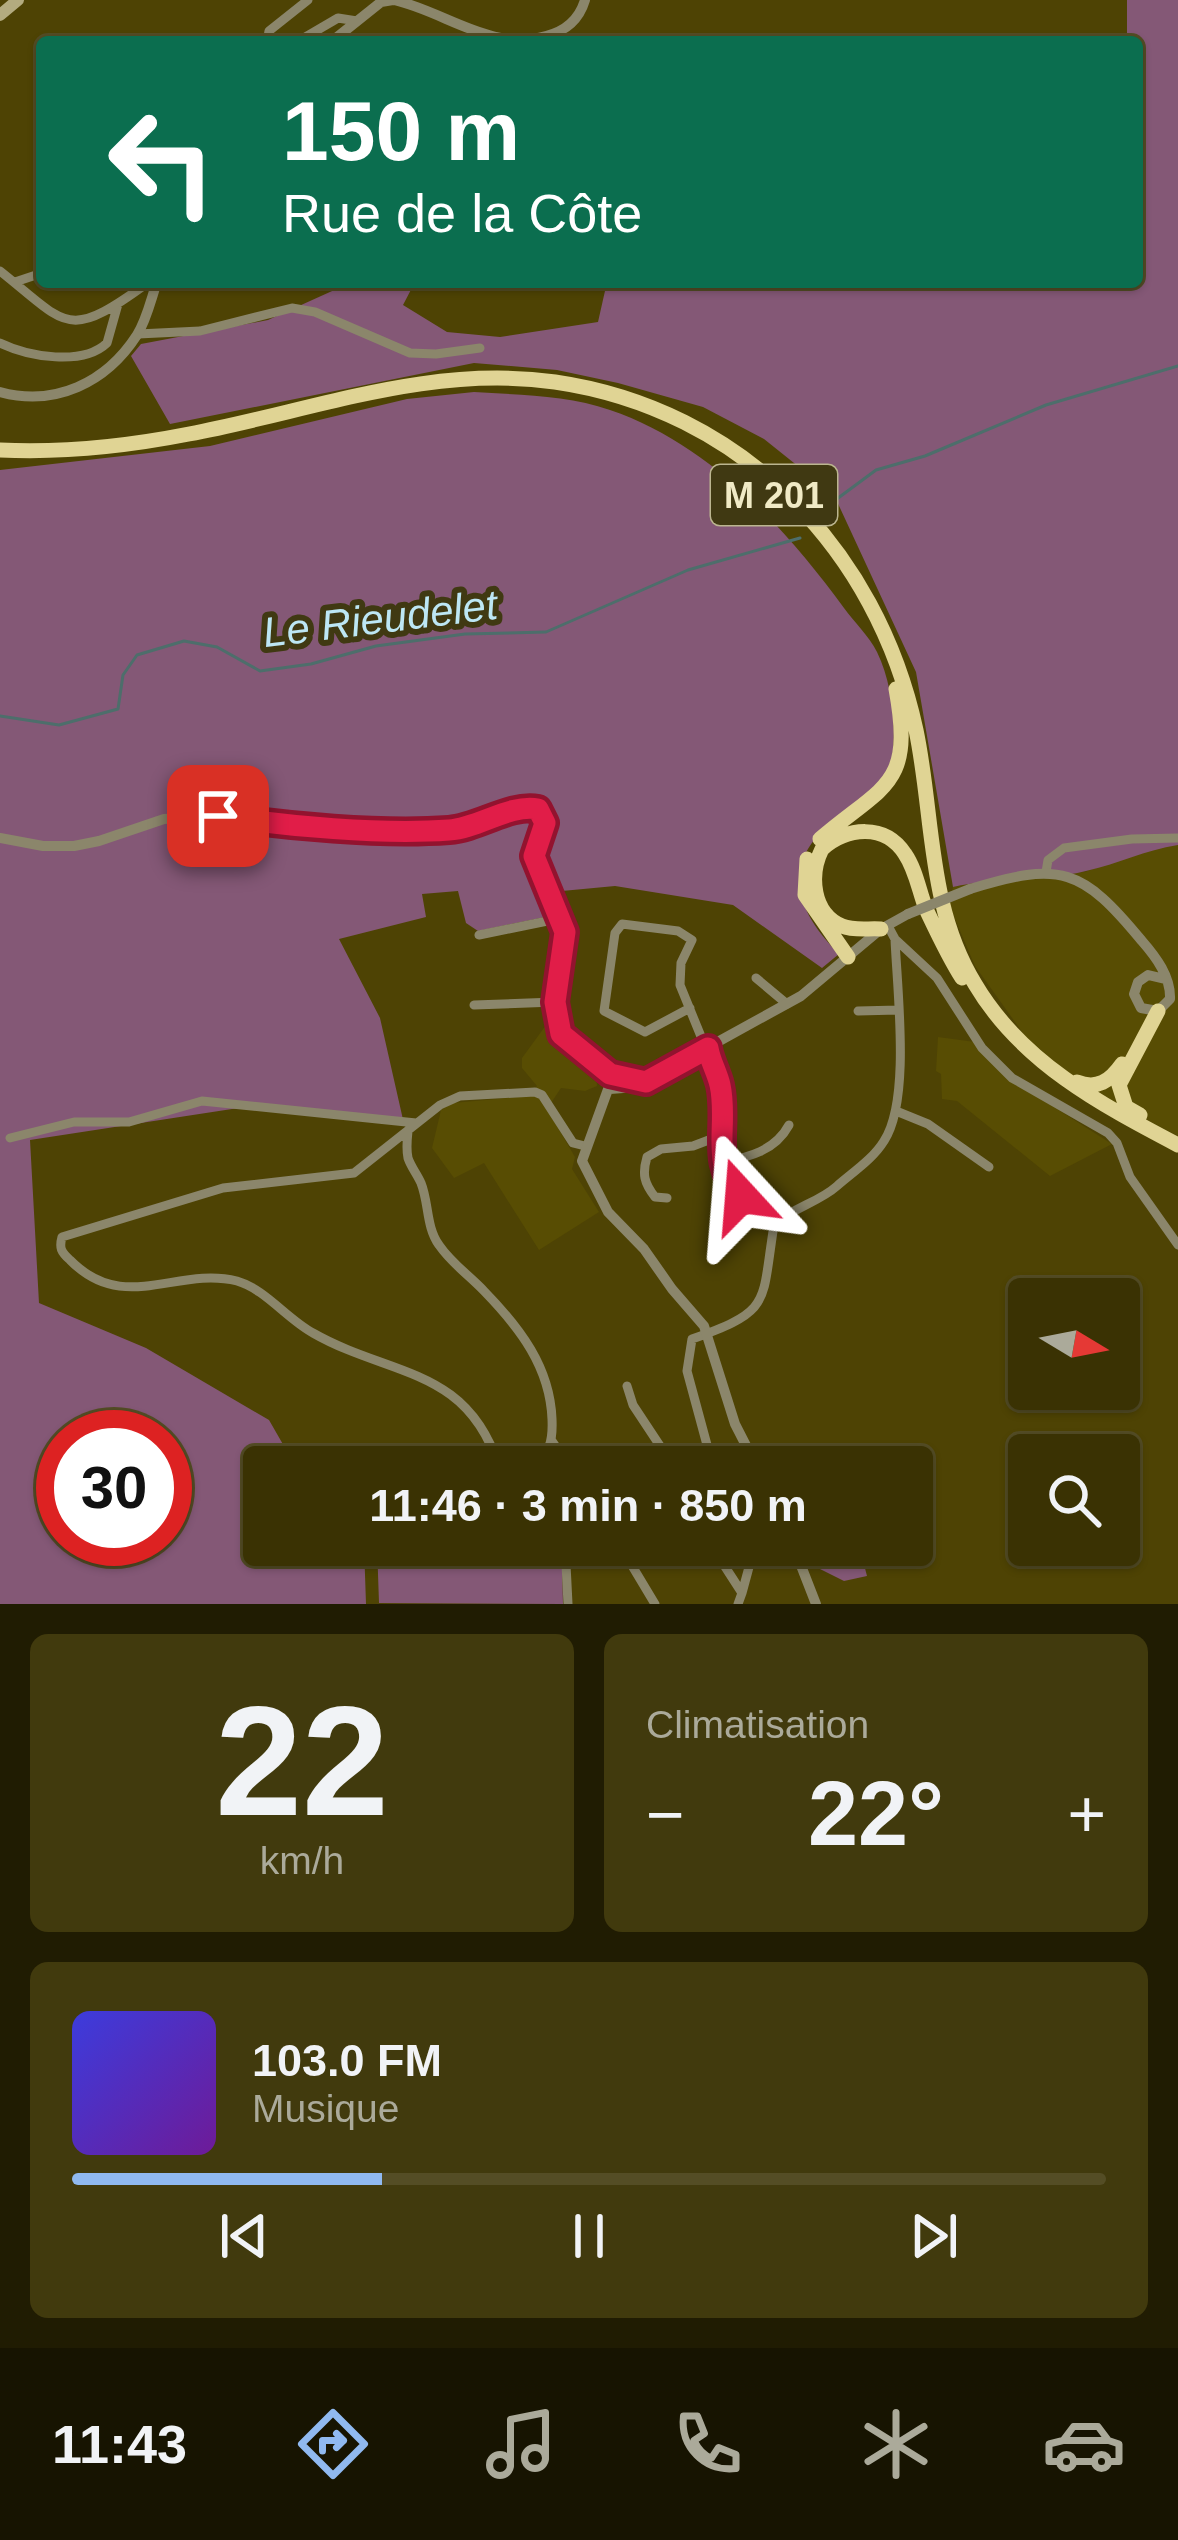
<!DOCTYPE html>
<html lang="fr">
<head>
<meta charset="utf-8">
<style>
  body { margin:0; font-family:Helvetica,sans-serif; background:#413a0d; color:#f1f3f6; height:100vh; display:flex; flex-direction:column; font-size:45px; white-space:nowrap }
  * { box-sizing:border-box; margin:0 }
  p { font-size:39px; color:#abaa9a }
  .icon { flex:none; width:66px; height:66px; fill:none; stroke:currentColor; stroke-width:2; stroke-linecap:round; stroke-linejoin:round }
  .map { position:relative; height:1604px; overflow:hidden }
  .drawer { display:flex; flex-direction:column; gap:30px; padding:30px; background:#201c02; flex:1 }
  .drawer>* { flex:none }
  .guide { position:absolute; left:36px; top:36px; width:1107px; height:252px; border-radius:12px; box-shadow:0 3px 9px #0004,0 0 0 3px #544d25; background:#0b6e4f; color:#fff; overflow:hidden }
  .needle { width:78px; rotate:100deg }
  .buttons { position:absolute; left:1008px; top:1278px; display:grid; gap:24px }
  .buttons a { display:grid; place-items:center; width:132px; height:132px; border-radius:12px; background:#3a3203; box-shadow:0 3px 9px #0004,0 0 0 3px #544d25; font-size:60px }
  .speed { position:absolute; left:36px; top:1410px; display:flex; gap:24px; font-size:60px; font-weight:700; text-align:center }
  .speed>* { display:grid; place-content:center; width:156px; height:156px; border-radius:50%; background:#3a3203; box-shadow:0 3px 9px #0004,0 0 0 3px #544d25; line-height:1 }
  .speed .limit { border:18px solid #d22; background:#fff; color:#111 }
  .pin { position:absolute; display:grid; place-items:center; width:102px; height:102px; color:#fff; margin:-51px; border-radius:24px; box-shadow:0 6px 18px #0006 }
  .me { position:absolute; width:132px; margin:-66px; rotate:341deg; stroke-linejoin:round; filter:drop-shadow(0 0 9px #0008) }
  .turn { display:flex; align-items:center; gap:42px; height:252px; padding:0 48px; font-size:54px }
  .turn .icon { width:156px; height:156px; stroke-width:2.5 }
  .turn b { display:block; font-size:84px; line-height:102px }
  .big { font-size:90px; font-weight:700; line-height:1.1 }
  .drawer .tile { flex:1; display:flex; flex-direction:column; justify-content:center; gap:18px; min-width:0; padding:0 42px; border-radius:18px; background:#413a0d }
  .drawer .dial { align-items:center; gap:0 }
  .dial b { font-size:156px; line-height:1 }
  .song { display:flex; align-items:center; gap:36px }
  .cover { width:144px; height:144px; border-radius:18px; background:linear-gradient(135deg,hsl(240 70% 55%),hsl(280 70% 35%)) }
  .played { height:12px; border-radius:6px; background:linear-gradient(90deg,#90b9f0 30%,#544d25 30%) }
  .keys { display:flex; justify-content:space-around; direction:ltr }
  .heat { display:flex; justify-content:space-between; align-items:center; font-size:66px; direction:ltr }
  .drawer .tiles { flex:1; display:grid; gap:30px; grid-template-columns:1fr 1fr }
  .tile:last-child { grid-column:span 2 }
  .trip { position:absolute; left:243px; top:1446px; width:690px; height:120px; border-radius:12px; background:#3a3203; box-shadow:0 3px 9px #0004,0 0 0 3px #544d25; font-weight:700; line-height:120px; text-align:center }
  .menu { display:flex; height:192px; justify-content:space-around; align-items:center; background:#171401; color:#abaa9a }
  .menu .icon { width:84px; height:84px }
  .menu .current { color:#90b9f0 }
  .menu b { font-size:54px; color:#f1f3f6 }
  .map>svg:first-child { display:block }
</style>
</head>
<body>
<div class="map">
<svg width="1178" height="1604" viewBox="0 0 1178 1604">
  <rect width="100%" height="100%" fill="#4e4304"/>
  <path fill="#584d03" d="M1178 845V1136L1122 1107 1059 1066 1025 1036 975 966 949 905 953 887 989 879 1085 872 1144 850Z
    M549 1021 559 1040 596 1074 597 1086 585 1091 561 1088 547 1109 575 1157 572 1169 599 1212 539 1250 484 1163 454 1178 432 1148 441 1110 453 1103 530 1096 537 1086 522 1068V1058Z
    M938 1037 975 1042 1019 1085 1112 1144 1050 1176 957 1101 942 1099 941 1074 936 1071Z"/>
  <path fill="#845876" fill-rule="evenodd" d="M1127 0H1178V845C1145 850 1118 864 1086 871 1043 882 997 877 953 887L916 672 834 495 764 439 703 407 618 383 557 370 474 363 170 424 131 356 141 344 268 320 352 282H415L403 305 447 332 500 337 598 322 607 282H1137V42H1127Z
    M474 392C519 395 568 395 610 410 708 443 785 527 844 608 854 622 869 636 877 652 892 683 897 726 892 759 884 814 805 813 800 876 798 908 818 932 839 954L822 968 733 905 615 886 562 891 555 915 478 931 466 923 458 891 422 894 426 917 339 939 380 1018 404 1124 245 1107 30 1140 39 1303 146 1348 269 1420 296 1467H264V1545H364L366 1604H0V470L210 446 407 399ZM63 1437H165V1539H63Z
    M377 1545H432L433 1551H498L556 1558 562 1565 563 1604 379 1603Z
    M814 1545H859L867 1576 844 1581 820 1569Z"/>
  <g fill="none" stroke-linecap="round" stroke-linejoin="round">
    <path stroke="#4d6e6b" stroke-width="3" d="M826 507 876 470 925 456 1046 405 1178 366
      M0 716 59 725 118 709 123 675 137 655 184 641 217 647 260 671 311 664 376 646 465 634 546 632 688 570 800 538"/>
    <path stroke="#8b866b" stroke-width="9" d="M267 42 269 31 308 0
      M297 42 338 18 357 21
      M38 220 42 236
      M0 271C68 325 66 342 146 284L157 283
      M15 282 42 273
      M138 334 200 331 292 308 315 312 410 353 436 354 480 348
      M0 343C29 357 83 366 107 343L118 304
      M1046 872 1048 860 1064 848 1132 839 1178 838
      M479 935 562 918
      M895 939 937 978 982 1048 1012 1078 1108 1133 1117 1143 1130 1177 1178 1245
      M756 978 787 1004
      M474 1005 555 1002
      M690 1008 645 1032 604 1011 615 933 622 924 678 931 692 940 681 963 680 985 720 1083 721 1163 730 1185 774 1225
      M858 1011 898 1010
      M896 1111 928 1124 989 1167
      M408 1131C407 1140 406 1149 408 1158 411 1167 417 1174 421 1183 429 1203 426 1227 439 1245 452 1264 469 1275 484 1291 520 1328 550 1367 552 1419 553 1441 550 1454 531 1467
      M10 1138 74 1122H129L202 1101 416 1123
      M721 1163C749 1157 775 1151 789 1125
      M667 1198 655 1197C644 1183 642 1174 647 1157L661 1149 693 1146 722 1135
      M627 1386 633 1405 674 1467
      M552 1441 570 1467
      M499 1467C467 1366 390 1377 313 1333 287 1319 265 1289 237 1281 176 1266 124 1315 70 1260 61 1252 59 1248 62 1237L223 1188 354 1173 440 1105 460 1096 535 1092 542 1095 573 1143 585 1146
      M713 1467 687 1371 692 1339C773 1310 761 1305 774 1225 793 1207 818 1203 837 1186 853 1172 873 1159 884 1141 911 1100 897 990 895 939L888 926
      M509 1545 561 1557 566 1564 568 1604
      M627 1545 625 1554 655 1604
      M711 1545 742 1593 738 1604
      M742 1593 755 1545"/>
    <path stroke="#8b866b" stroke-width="10" d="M394 0C446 12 491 52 546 36 566 31 579 20 585 0
      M331 42 381 2 393 0
      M0 392C55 407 106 383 137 335 147 319 151 299 157 282
      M0 838 43 846H74L99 841 164 819 218 816 274 824 455 830 523 809H538L545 823 534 856 565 932 555 1002 561 1034 571 1045 603 1066 611 1081 582 1161 608 1212 644 1249 672 1289 704 1326 735 1424 757 1467
      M970 889C1061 861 1082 868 1142 941 1156 957 1171 977 1170 999L1158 1011 1141 1008 1134 994 1138 982 1148 975 1165 979
      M610 1074 646 1082
      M610 1089 636 1087 801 996 881 929 908 914
      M793 1545 816 1604"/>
    <path stroke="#b3ab7f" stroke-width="12" d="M0 15 18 0"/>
    <path stroke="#e0d494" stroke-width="15" d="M0 450C63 453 128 446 189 434 312 411 429 364 555 382 741 409 877 549 916 730 934 816 927 906 975 984 1021 1062 1100 1104 1178 1145
      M820 839C884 784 914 787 896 689
      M807 859 805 895 848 957
      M881 929C869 928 854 931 842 926 812 913 809 875 822 849 847 827 885 823 905 854 916 870 919 891 926 909 937 932 948 956 962 978
      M1077 1082C1097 1090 1110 1081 1122 1064
      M1140 1115 1126 1107 1119 1085 1158 1011"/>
    <path stroke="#8b866b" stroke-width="10" d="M908 914 970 889"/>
  </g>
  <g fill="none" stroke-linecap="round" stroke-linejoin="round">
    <defs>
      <path id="route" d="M218 816C287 826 380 835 449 830 479 828 509 804 538 809L545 823 534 856 565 932 555 1002 561 1034 610 1074 646 1082 708 1048C710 1061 717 1072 720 1085 729 1125 709 1164 741 1196"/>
    </defs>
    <use href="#route" stroke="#92132f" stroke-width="30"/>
    <use href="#route" stroke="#e11d48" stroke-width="21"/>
  </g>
  <g text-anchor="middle" stroke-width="12" stroke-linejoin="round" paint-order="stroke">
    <rect fill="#403912" stroke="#bbb58f" stroke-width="3" x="711" y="465" width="126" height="60" rx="9"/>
    <g font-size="36" font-weight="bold" fill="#f0eac5">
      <text x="774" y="508">M 201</text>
    </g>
    <g font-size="42" font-style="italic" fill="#bde7f4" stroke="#403912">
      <text transform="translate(380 618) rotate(-7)" y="15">Le Rieudelet</text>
    </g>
  </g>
</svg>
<div class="buttons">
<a><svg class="needle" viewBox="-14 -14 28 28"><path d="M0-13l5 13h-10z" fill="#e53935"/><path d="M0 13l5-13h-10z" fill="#abaa9a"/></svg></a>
<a><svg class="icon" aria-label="search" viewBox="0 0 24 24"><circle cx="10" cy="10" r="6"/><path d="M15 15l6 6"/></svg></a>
</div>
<div class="speed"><div class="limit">30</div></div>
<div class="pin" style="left:218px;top:816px;background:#d93025"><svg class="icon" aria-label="arrive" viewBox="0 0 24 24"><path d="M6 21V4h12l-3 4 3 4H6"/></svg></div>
<svg class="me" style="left:741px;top:1196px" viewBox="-20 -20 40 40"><path d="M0-17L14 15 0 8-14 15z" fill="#e11d48" stroke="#fff" stroke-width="4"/></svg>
<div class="trip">11:46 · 3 min · 850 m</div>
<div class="guide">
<div class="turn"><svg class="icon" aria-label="left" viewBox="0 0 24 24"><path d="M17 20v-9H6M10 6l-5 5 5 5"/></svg><div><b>150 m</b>Rue de la Côte</div></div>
</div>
</div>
<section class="drawer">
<div class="tiles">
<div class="tile dial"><b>22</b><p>km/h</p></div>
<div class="tile"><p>Climatisation</p>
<div class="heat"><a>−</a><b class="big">22°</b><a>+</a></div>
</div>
<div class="tile">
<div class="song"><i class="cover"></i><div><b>103.0 FM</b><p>Musique</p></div></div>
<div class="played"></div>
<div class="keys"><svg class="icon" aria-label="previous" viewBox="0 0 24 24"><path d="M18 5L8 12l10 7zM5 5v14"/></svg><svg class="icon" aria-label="pause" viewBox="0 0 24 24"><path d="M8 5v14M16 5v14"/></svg><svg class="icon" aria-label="next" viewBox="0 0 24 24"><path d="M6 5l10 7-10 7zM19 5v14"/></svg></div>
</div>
</div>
</section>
<nav class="menu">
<b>11:43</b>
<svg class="icon current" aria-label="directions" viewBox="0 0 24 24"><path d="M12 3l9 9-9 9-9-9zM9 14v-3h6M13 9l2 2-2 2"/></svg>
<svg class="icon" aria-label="music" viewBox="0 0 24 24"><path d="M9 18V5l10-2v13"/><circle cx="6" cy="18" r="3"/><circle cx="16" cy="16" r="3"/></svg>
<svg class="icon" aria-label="phone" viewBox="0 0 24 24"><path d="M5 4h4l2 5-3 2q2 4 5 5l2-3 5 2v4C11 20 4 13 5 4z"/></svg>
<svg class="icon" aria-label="climate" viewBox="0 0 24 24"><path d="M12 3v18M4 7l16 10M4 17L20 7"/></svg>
<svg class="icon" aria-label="car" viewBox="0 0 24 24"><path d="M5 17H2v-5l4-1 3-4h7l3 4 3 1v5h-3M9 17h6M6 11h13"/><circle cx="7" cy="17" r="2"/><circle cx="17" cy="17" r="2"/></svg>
</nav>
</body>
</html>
